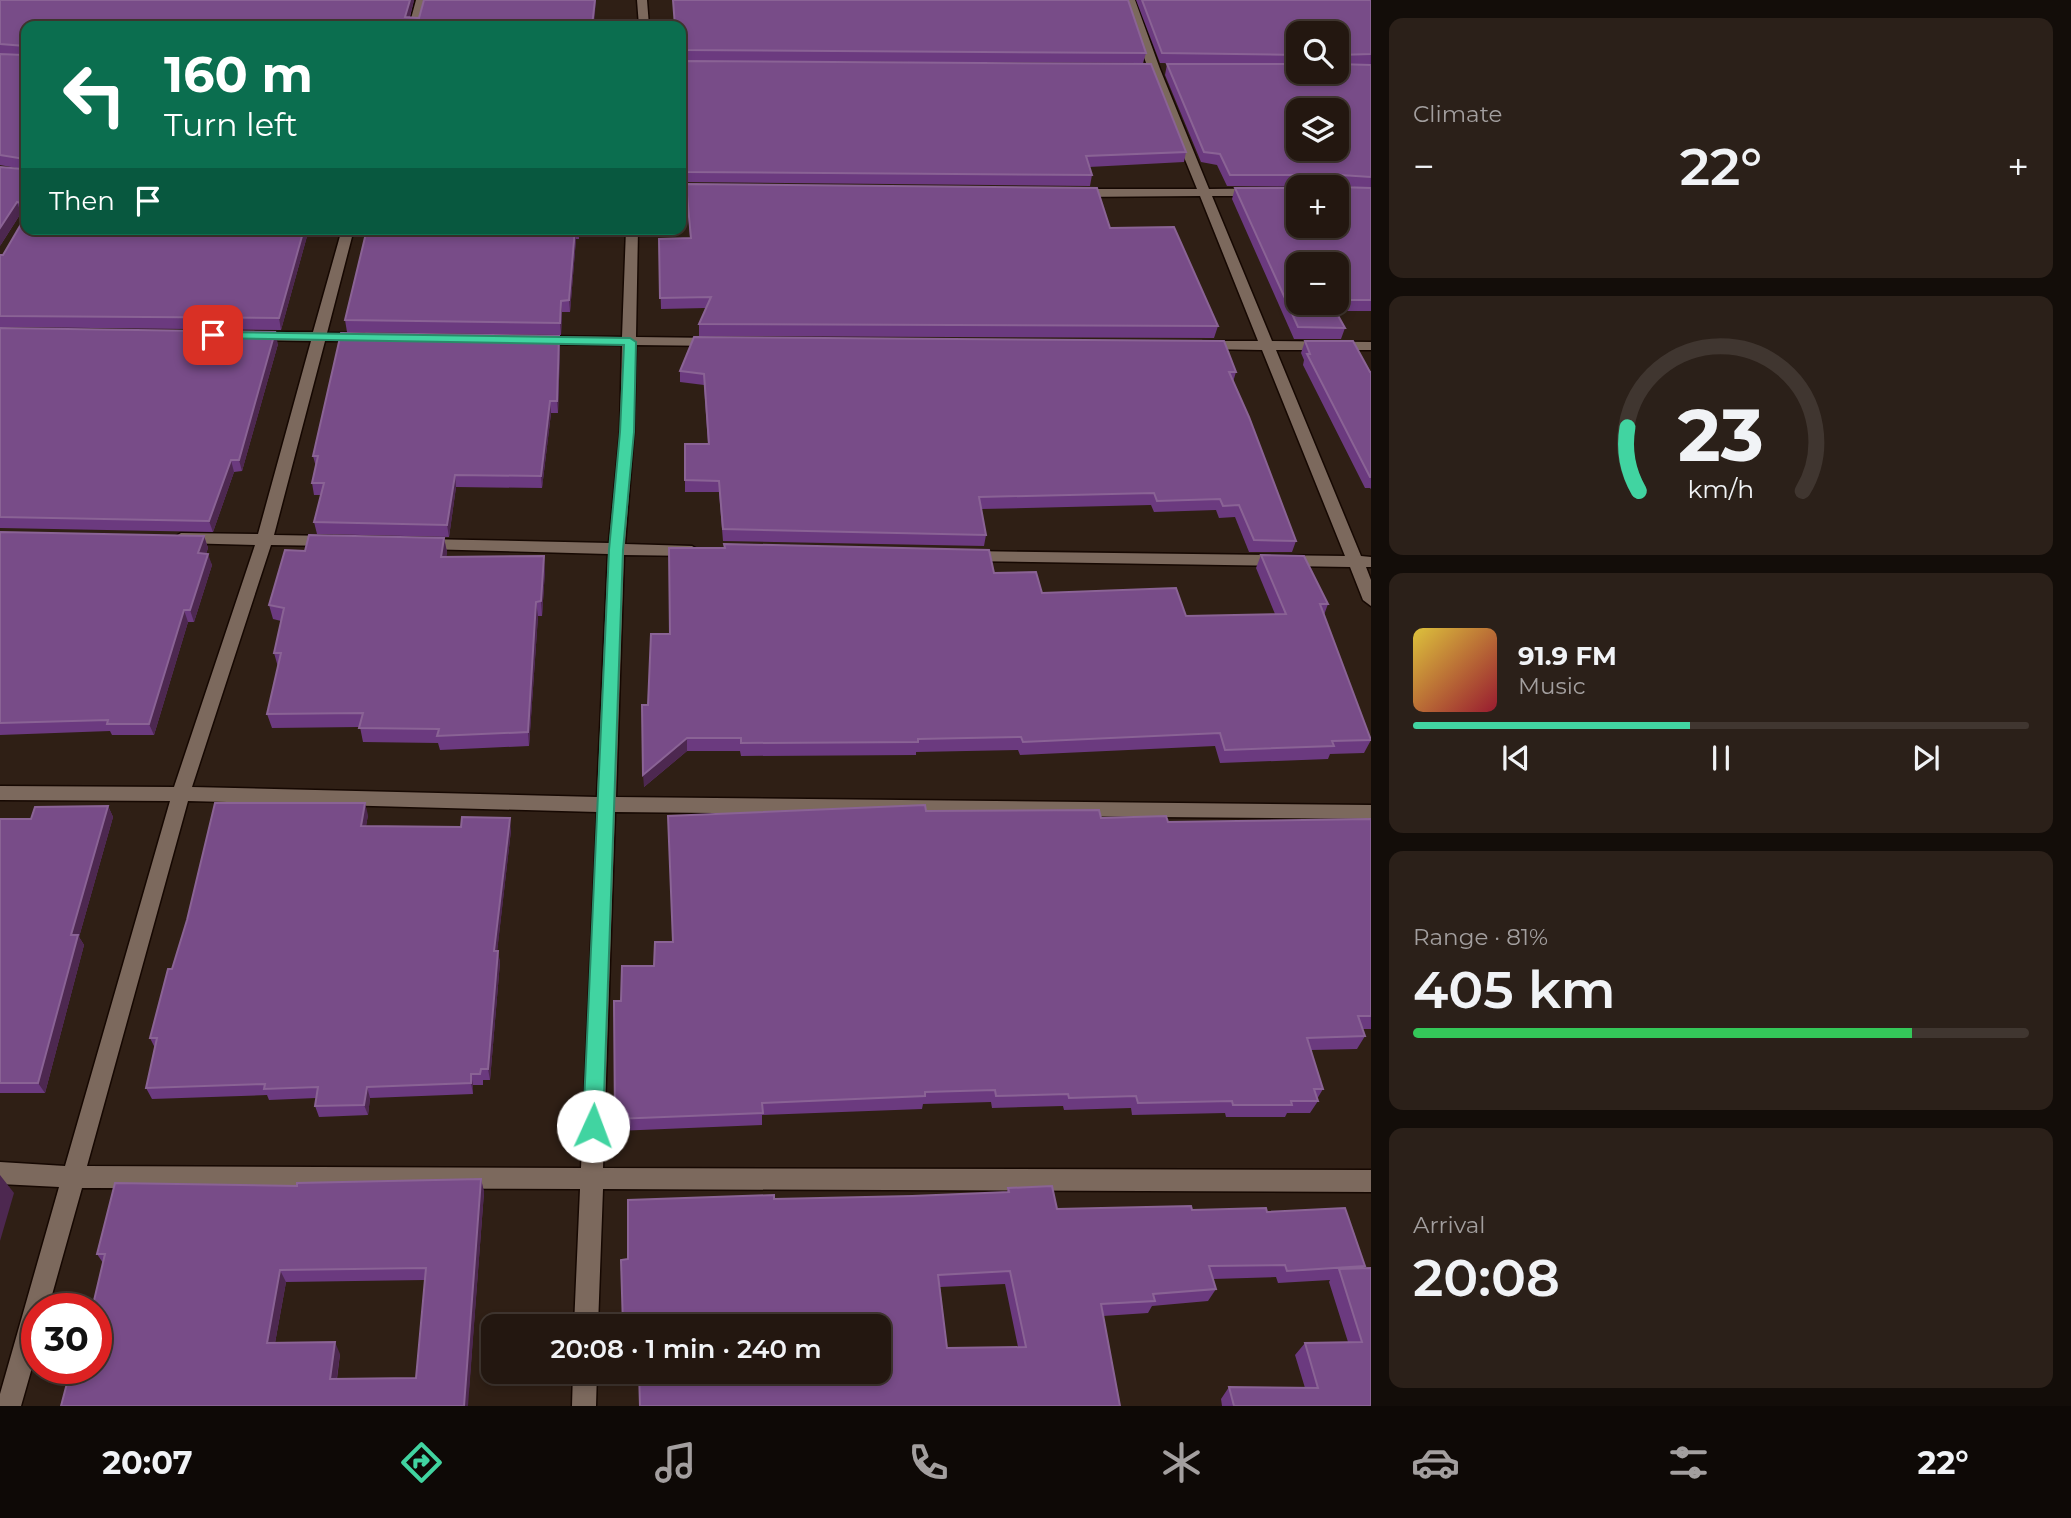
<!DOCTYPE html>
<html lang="en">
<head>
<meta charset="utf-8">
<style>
  body { margin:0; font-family:Montserrat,sans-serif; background:#2b2019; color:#f1f3f6; height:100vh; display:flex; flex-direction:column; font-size:26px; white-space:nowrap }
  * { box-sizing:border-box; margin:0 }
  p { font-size:23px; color:#a39f9f }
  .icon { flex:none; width:38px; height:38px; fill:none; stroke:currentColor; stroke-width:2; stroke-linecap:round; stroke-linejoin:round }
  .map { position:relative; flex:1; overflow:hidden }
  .details { display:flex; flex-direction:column; gap:18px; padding:18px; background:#130d09; width:700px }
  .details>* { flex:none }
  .top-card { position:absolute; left:21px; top:21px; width:665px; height:214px; border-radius:14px; box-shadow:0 4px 10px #0003,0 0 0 2px #403630; background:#0b6e4f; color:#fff; overflow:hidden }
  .tools { position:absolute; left:1286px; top:21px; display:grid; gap:14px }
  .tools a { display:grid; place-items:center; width:63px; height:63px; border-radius:14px; background:#231710; box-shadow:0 4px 10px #0003,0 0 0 2px #403630; font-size:35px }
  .speed { position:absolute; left:21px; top:1293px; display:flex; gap:14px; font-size:35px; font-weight:700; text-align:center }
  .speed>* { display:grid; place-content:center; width:91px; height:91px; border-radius:50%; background:#231710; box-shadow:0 4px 10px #0003,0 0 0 2px #403630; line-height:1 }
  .speed .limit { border:10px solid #d22; background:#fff; color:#111 }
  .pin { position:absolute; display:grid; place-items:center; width:60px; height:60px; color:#fff; margin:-30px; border-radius:14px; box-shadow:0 4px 10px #0006 }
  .me { position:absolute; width:77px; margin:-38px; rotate:2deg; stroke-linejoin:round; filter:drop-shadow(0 0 5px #0008) }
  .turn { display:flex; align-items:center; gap:24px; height:147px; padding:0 28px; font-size:32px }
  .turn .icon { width:91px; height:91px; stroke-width:2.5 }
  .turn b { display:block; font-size:49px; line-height:60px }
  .then { display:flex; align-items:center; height:66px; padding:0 28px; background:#0003; gap:14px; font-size:26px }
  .big { font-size:52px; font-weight:600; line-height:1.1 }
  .details .card { flex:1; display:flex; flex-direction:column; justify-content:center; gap:10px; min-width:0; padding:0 24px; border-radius:14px; background:#2b2019 }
  .details .dial { align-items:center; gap:0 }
  .dial svg { height:182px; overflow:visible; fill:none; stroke:#403630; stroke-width:7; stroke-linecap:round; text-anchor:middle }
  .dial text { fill:#f1f3f6; stroke:none }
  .song { display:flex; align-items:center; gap:21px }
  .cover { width:84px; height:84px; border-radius:10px; background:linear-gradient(135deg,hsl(50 70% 55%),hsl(350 70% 35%)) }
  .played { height:7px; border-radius:4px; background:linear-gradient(90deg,#41d4a1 45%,#403630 45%) }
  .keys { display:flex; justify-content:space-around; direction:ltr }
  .heat { display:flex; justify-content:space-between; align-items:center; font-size:38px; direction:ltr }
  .charge { height:10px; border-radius:5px; background:linear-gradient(90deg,#34c759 81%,#403630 0) }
  .trip { position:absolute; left:481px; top:1314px; width:410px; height:70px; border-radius:14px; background:#231710; box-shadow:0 4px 10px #0003,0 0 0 2px #403630; font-weight:600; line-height:70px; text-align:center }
  .dock { display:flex; height:112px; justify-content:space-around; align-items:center; background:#0e0906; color:#a39f9f }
  .dock .icon { width:49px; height:49px }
  .dock .active { color:#41d4a1 }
  .dock b { font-size:32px; color:#f1f3f6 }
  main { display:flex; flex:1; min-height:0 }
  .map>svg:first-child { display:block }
</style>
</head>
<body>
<main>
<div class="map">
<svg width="1371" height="1406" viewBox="0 0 1371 1406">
  <rect width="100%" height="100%" fill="#2f1f15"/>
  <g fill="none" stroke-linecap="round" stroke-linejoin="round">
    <defs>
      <path id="minor" d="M416 0H426L419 26H409Z
        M637 0H647L649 26H639Z
        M1125 0H1135L1160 69 1209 189 1298 188V196H1212L1272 341 1371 342V350H1276L1361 556 1371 557V567H1366L1371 580V606L1363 600 1350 567 969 561 961 556 969 551 1345 556 1262 350 1203 349 1196 345 1203 341H1258L1200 196 1075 197 1069 193 1075 189H1197L1148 69Z
        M342 229H354L327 333H363L370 337 363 341H325L274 535 332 536 340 541 332 546 271 545 192 787 597 797 608 554 423 549 415 544 423 539 609 543 620 432 622 345 538 344 531 340 538 336 622 337 626 229H638L636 337 717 338 724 342 717 346 636 345 634 432 625 544 692 546 700 551 692 556 624 555 616 797 1371 805V819L615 812 603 1168 1371 1170V1192L603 1189 598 1326H574L580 1189 82 1188 48 1309H37V1350L21 1406H0V1394L59 1187 0 1184V1162L65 1166 170 801 0 800V786L174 787 255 545 181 543 173 538 181 533 258 534 311 341 255 340 248 336 255 332H313ZM188 801 597 812 581 1168 87 1166Z
        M573 1372H597L596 1406H572Z"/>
    </defs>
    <use href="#minor" stroke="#160802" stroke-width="3"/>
    <use href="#minor" fill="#7c695d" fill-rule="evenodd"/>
  </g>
  <path fill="#6b3a7f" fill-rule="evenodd" d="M0 0H414L410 17 594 26H26L309 229 281 330 0 327V255H3L24 219V214L21 213 0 246 22 169 0 165V167Z
    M673 0 1146 53 1143 63 681 61V26H675Z
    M1136 0H1371V64L1353 65H1371V311H1336L1345 328 1341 339H1294L1232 199 1235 188 1337 187 1227 186 1217 165 1201 162 1165 75 1167 64H1236L1160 63ZM1298 33H1337V72H1298ZM1339 186 1371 188 1339 187ZM1337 264V303H1298Z
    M681 61 1186 152 1184 162 1089 167 1092 175 1090 186 685 182 683 164H681Z
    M686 184 1110 228 1218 326 1214 338 699 336V324L706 308 661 309 659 239 690 238Z
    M367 229H579V239H576L570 312H562L561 335 347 332 345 320Z
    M0 328 278 344 242 471 234 472 213 532 0 528Z
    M1305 341 1371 372V489L1370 488H1365L1303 365 1304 360 1301 353Z
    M560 348 558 413H551L542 488 456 487 449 537 317 534 314 522 321 495H314L312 483 316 467 313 456Z
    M680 371 1236 372 1233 382 1296 541 1292 552H1249L1235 517 1219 518 1216 510 1154 512 1151 505 981 509 986 535 984 546 723 541 719 492H685V444H708L704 385 680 382Z
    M0 532 204 536 208 548 206 554 212 565 194 622H188L154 735H112L110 731 0 735Z
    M444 538 447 552 446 557 545 570 542 616H538L529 746 440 750 438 743 363 742 360 727 272 728 267 714 278 667 274 653 281 621 273 619 269 605 305 551Z
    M1261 555 1328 604 1324 615 1371 740 1364 753 1330 754 1328 759 1220 763 1215 746 1020 755 1018 750 916 752V755L741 756 740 751H687L644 787 648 705 670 634 994 573 1042 593 1186 616 1275 614 1256 568Z
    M108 806 113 817 79 937 84 945 45 1093H0V819H31Z
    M926 811 1101 818 1168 822 1371 819V1029H1362L1365 1036 1357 1049 1311 1050 1323 1089 1317 1099 1318 1101 1310 1113H1287L1285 1117H1226L1225 1113 1132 1115 1131 1108 1064 1110 1063 1106 992 1108 991 1102 923 1104 922 1109 762 1115V1125L616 1131 615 1119 621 1001 654 966Z
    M368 815 366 826 511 830 497 951 500 962 490 1080H483V1085H473V1094L370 1098 368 1115 319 1117 315 1106 316 1098 269 1100 267 1095 152 1099 146 1088 155 1048 150 1038 172 969Z
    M481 1179 484 1192 469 1389 96 1368 103 1263 97 1254 297 1186ZM425 1280 416 1378 337 1379 340 1354 275 1343 286 1282Z
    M1008 1188 1057 1209 1192 1210 1267 1212 1365 1266 1363 1268 1371 1406H1222L1221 1399 1229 1387 1305 1388 1295 1355 1305 1343 1348 1342 1329 1282 1330 1280 1278 1283 1276 1277 1213 1279 1216 1289 1208 1301 1152 1306 1148 1313 1103 1316 1120 1406 878 1372 628 1259 774 1199 912 1196 1007 1192ZM1005 1284 1018 1347 947 1348 940 1287Z"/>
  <path fill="#4d2850" d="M410 0H414L407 26 405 17Z
    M595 0H596L594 26H592Z
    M17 202 21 213 0 246V228Z
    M304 229H309L281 330 279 318Z
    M575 229 576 239 570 312 569 300Z
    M561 301 562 312 561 335 560 323Z
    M275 332 278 344 242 471 239 460Z
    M559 336 560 348 558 413 557 401Z
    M550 401 551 413 542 488 541 476Z
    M231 460 234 472 213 532 209 521Z
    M455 475 456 487 449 537 447 525Z
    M204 536 208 548 202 565 198 553Z
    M444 538 447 552 444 571 441 557Z
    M208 554 212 565 194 622 190 610Z
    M544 556 545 570 542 616 541 601Z
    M536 602 538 616 529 746 528 732Z
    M184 610 188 622 154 735 149 724Z
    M687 738V751L644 787 643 775Z
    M365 803 368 815 364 837 361 826Z
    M108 806 113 817 79 937 84 945 45 1093 38 1083 71 935Z
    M510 818 511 830 496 962 494 951Z
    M498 951 500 962 490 1080 488 1069Z
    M471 1074 473 1085V1094L471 1083Z
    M367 1087 370 1098 368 1115 364 1105Z
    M0 1175 14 1193 0 1241Z
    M481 1179 484 1192 468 1406H464Z
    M280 1270 286 1282 273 1354 267 1343Z
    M335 1342 340 1354 335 1390 330 1379Z"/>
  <path fill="#784c88" stroke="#8a6395" stroke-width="2" fill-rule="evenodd" d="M0 0H410L405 17 419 18 424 0H595L592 26H26V229H304L279 318 0 316V255H3L24 219 25 204 17 202 0 228V167L22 169 25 159 0 155V54L23 55 25 46 0 44Z
    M673 0H1128L1146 53 681 50V26H675Z
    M1142 0H1371V54L1338 55 1337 57V33H1298V55L1162 53Z
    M681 61 1151 64 1186 152 1086 156 1092 175 685 172 683 153H681Z
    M1167 64H1298V72H1337V64L1371 65V177L1341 175 1339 187 1371 188V300H1337V264H1298V303H1331L1345 328 1298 327 1235 188H1298V226H1337V187H1302L1303 175H1230L1220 154 1204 152ZM1298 110H1337V149H1298Z
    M686 184 1097 188 1110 228 1174 227 1218 326 699 324 711 297 660 298 659 239 691 238Z
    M367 229H575L569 300 561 301 560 323 345 320Z
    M0 328 275 332 239 460H231L209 521 0 517Z
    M341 333 559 336 557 401H550L541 476 455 475 447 525 314 522 324 483H312L318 456H313Z
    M694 337 1224 341 1236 372H1229L1249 417 1296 541 1254 540 1239 505 1223 506 1220 499 1157 501 1154 493 979 497 986 535 723 529 719 481 685 480V444H709L704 374 680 371Z
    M1305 341H1353L1370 372H1371V477H1370L1307 354H1310Z
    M0 532 204 536 198 553 208 554 190 610H184L149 724H107L108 720 0 723Z
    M309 535 444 538 441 557 544 556 541 601 536 602 528 732 437 736 439 729 359 728 363 713 267 714 281 653H274L284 608 269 605 285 550 305 551Z
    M724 544 989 550 994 573 1036 572 1042 593 1176 588 1186 616 1286 614 1261 555 1304 556 1328 604H1320L1371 740 1332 741 1334 746 1225 750 1220 733 1023 742 1021 737 918 739V742L741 743V738H687L643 775 642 705H648L651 634H670L669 548H725Z
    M215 803H365L361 826 461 827 462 817 510 818 494 951H498L488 1069H481L480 1074H471V1083L367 1087 364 1105 315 1106 318 1087 264 1089 265 1084 146 1088 157 1038H150L168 969H172L187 920Z
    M925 805 926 811 1099 810 1101 818 1166 816 1168 822 1371 819V1016H1358L1365 1036 1307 1038 1323 1089H1314L1318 1101H1291L1292 1105H1233L1232 1101 1138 1103 1136 1096 1069 1098 1068 1094 996 1096 995 1090 925 1092V1096L762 1103 763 1113 615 1119 614 1001H621L622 966H654L655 942H673L668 816Z
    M108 806 71 935H78L38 1083H0V819H31L35 807Z
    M481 1179 464 1406H61L71 1368H96V1309H92L105 1254H97L115 1183 297 1186V1183ZM426 1268 416 1378 330 1379 335 1342 267 1343 280 1270Z
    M1052 1186 1057 1209 1191 1206 1192 1210 1266 1208 1267 1212 1345 1208 1365 1266 1287 1271 1285 1265 1209 1266 1216 1289 1153 1294 1155 1301 1101 1304 1120 1406H640L639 1372H878V1326H623L621 1260 628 1259V1200L774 1195V1199L912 1196 1009 1192 1008 1188ZM1010 1271 1026 1347 947 1348 938 1275Z
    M1371 1268V1406H1234L1229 1387 1318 1388 1305 1343 1362 1342 1339 1269Z"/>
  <path fill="#41d4a1" stroke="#2a8a69" stroke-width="2" d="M213 332 630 338 636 342 634 432 623 550 603 1126 600 1132 593 1135 586 1132 583 1126 609 550 620 432 624 345 209 338 207 335Z"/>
</svg>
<div class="tools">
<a><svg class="icon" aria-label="search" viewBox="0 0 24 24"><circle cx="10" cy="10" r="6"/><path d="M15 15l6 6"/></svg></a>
<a><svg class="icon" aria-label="layers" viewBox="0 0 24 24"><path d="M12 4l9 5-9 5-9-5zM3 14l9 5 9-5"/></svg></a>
<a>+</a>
<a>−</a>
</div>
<div class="speed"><div class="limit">30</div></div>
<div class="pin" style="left:213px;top:335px;background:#d93025"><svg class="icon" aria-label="arrive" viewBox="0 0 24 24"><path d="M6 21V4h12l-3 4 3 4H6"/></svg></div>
<svg class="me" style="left:593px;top:1126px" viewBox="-20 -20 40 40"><circle r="19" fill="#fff"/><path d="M0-13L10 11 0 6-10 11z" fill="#41d4a1"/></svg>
<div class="trip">20:08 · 1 min · 240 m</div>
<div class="top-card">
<div class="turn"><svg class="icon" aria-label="left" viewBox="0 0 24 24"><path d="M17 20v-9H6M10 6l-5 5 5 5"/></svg><div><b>160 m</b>Turn left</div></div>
<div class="then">Then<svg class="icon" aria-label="arrive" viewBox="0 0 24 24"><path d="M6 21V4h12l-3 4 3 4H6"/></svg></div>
</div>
</div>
<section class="details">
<div class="card"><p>Climate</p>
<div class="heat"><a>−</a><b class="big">22°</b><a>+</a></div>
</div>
<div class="card dial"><svg viewBox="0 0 100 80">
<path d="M14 69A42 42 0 1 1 86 69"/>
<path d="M14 69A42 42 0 0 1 9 41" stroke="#41d4a1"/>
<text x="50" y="56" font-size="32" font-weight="700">23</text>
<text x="50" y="72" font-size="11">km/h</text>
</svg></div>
<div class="card">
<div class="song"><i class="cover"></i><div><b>91.9 FM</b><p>Music</p></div></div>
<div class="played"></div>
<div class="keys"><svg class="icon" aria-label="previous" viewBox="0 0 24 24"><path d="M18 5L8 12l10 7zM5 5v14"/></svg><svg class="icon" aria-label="pause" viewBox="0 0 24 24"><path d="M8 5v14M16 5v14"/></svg><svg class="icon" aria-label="next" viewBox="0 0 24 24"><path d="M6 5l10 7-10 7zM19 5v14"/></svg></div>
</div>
<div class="card"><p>Range · 81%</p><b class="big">405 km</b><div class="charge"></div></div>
<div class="card"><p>Arrival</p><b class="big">20:08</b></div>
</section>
</main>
<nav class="dock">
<b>20:07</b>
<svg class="icon active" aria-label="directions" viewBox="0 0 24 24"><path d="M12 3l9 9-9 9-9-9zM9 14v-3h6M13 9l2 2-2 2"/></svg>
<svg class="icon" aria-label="music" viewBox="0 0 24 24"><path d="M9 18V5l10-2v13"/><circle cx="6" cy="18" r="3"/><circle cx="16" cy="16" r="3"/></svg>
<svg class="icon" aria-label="phone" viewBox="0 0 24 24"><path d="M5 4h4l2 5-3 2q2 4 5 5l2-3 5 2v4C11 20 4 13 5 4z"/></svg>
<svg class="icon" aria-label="climate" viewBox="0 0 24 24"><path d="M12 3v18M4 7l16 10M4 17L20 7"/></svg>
<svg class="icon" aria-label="car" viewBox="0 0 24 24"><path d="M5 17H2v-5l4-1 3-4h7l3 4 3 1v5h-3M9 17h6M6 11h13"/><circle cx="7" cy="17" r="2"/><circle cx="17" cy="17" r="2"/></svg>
<svg class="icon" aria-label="filters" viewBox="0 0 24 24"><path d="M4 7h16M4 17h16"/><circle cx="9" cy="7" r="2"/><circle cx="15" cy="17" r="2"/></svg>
<b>22°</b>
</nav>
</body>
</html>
